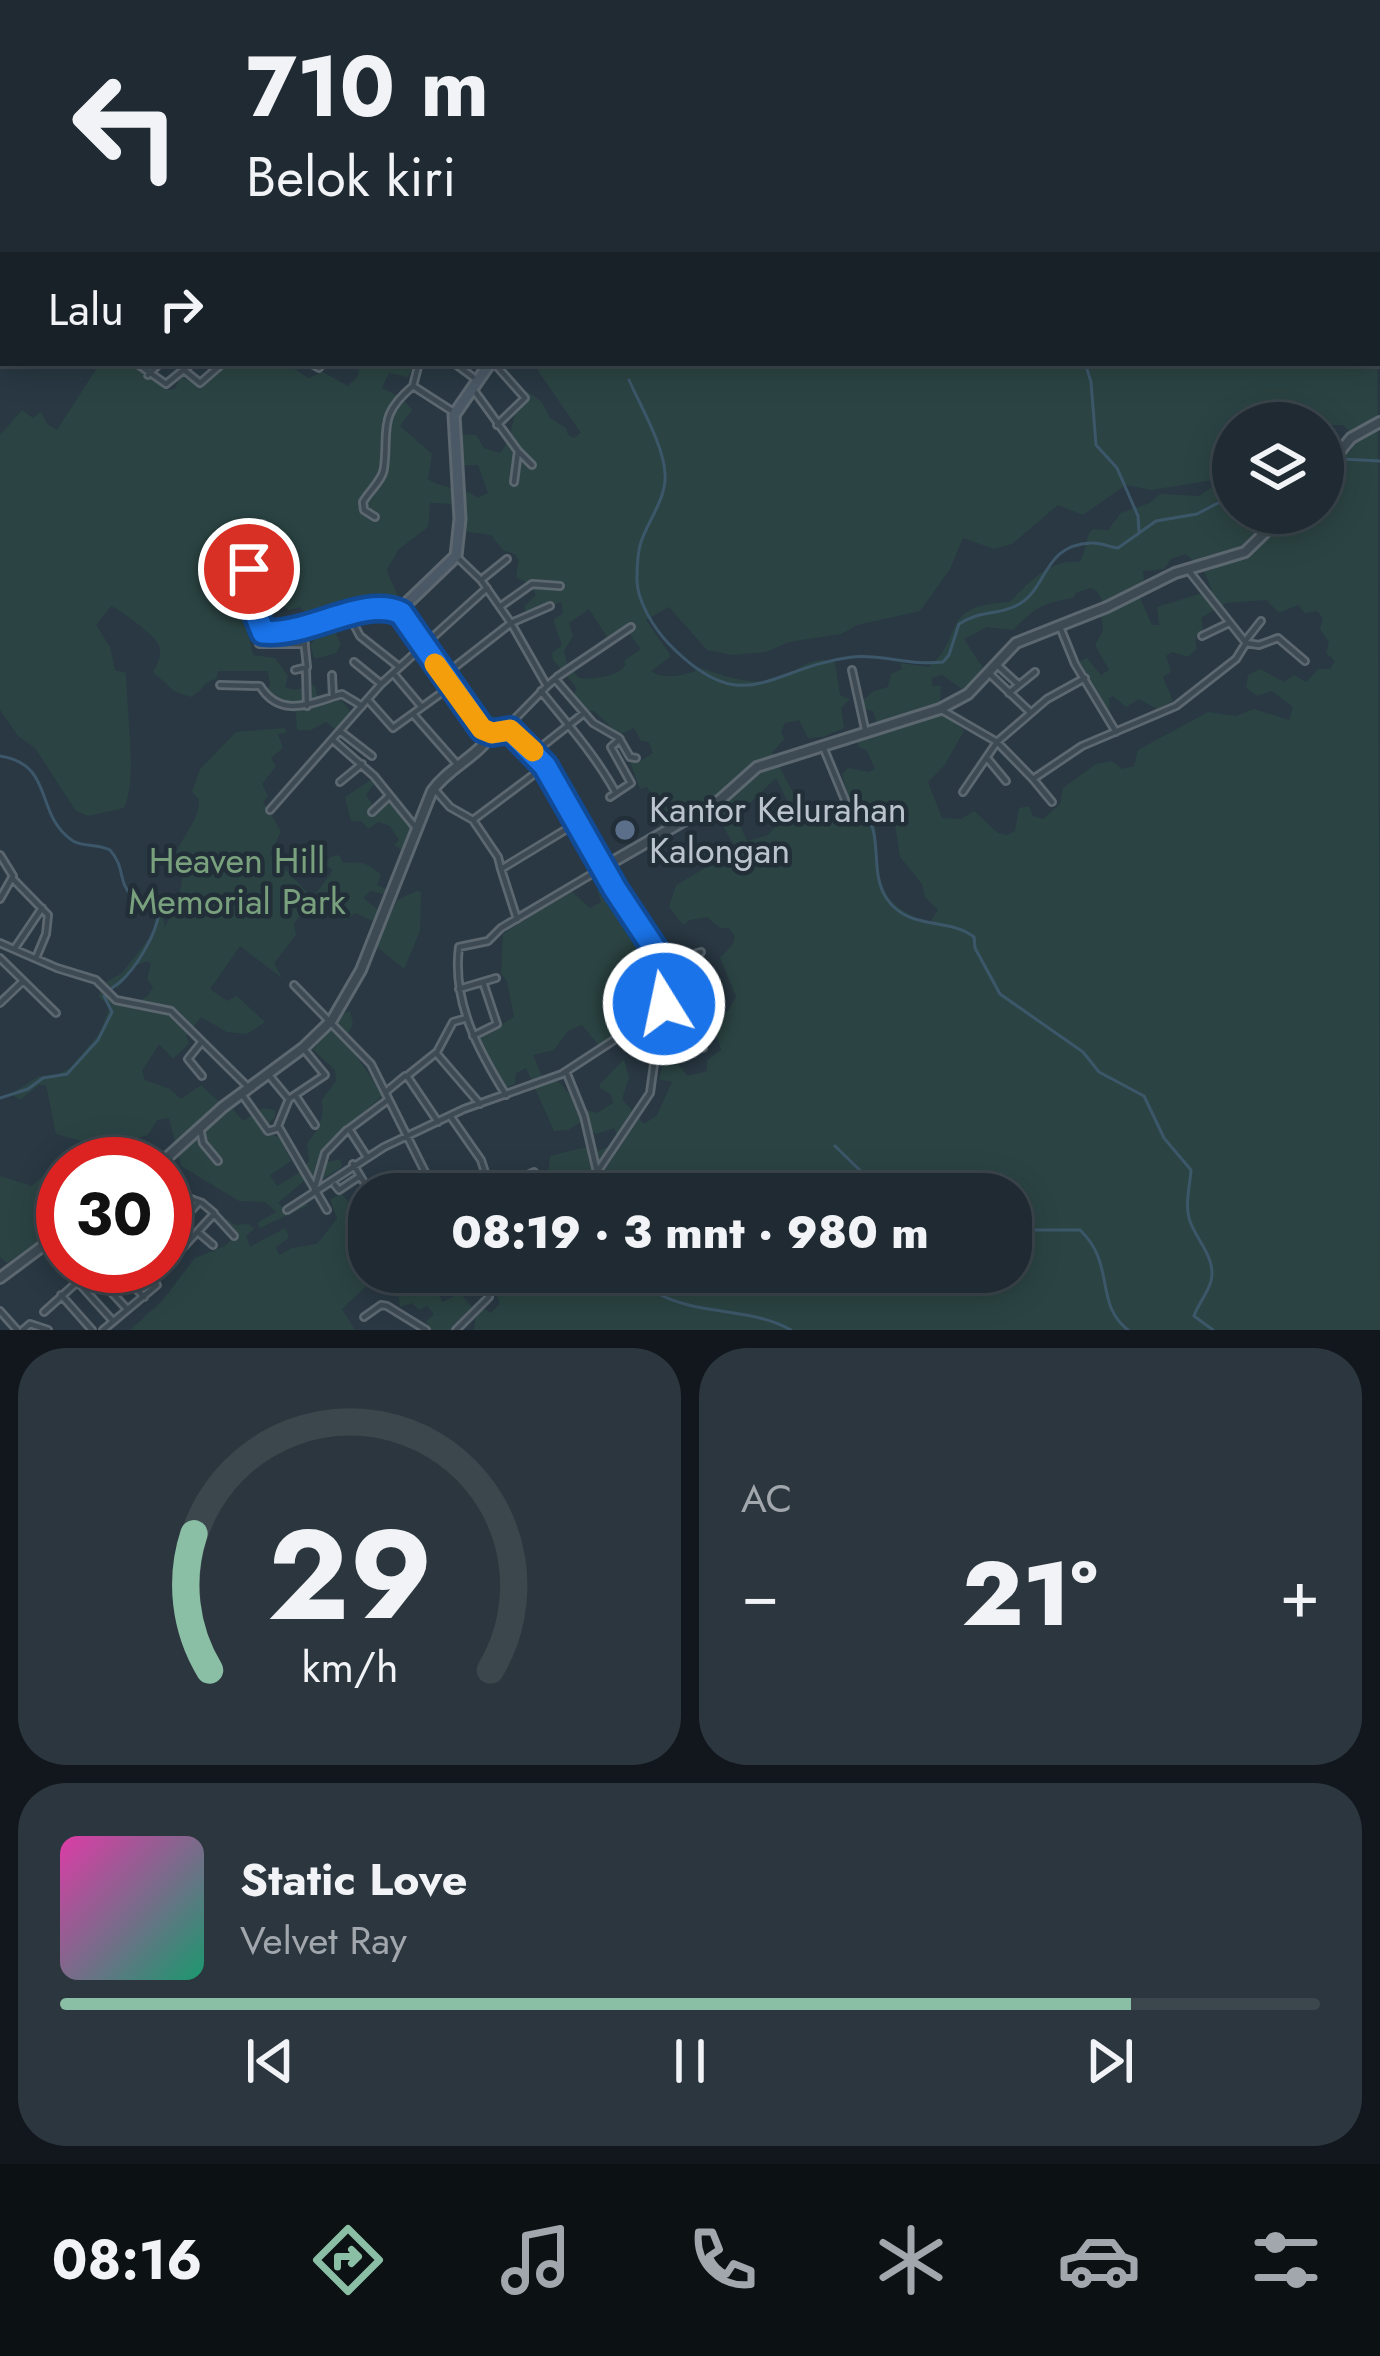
<!DOCTYPE html>
<html lang="id">
<head>
<meta charset="utf-8">
<style>
  body { margin:0; font-family:Jost,sans-serif; background:#2c363e; color:#f1f3f6; height:100vh; display:flex; flex-direction:column; font-size:45px; white-space:nowrap }
  * { box-sizing:border-box; margin:0 }
  p { font-size:39px; color:#a1a7ac }
  .icon { flex:none; width:66px; height:66px; fill:none; stroke:currentColor; stroke-width:2; stroke-linecap:round; stroke-linejoin:round }
  .map { position:relative; height:1330px; overflow:hidden }
  .sheet { display:flex; flex-direction:column; gap:18px; padding:18px; background:#11171c; flex:1 }
  .sheet>* { flex:none }
  .top-card { position:absolute; left:0px; top:0px; width:1380px; height:366px; box-shadow:0 6px 30px #0003,0 0 0 3px #3c464d; background:#1f2a32; color:#f1f3f6; overflow:hidden }
  .tools { position:absolute; left:1212px; top:402px; display:grid; gap:24px }
  .tools a { display:grid; place-items:center; width:132px; height:132px; border-radius:50%; background:#1f2a32; box-shadow:0 6px 30px #0003,0 0 0 3px #3c464d; font-size:60px }
  .speed { position:absolute; left:36px; top:1137px; display:flex; gap:24px; font-size:60px; font-weight:700; text-align:center }
  .speed>* { display:grid; place-content:center; width:156px; height:156px; border-radius:50%; background:#1f2a32; box-shadow:0 6px 30px #0003,0 0 0 3px #3c464d; line-height:1 }
  .speed .limit { border:18px solid #d22; background:#fff; color:#111 }
  .pin { position:absolute; display:grid; place-items:center; width:102px; height:102px; color:#fff; margin:-51px; border:6px solid #fff; border-radius:50%; box-shadow:0 3px 12px #0007 }
  .me { position:absolute; width:132px; margin:-66px; rotate:350deg; stroke-linejoin:round; filter:drop-shadow(0 0 9px #0008) }
  .turn { display:flex; align-items:center; gap:42px; height:252px; padding:0 48px; font-size:54px }
  .turn .icon { width:156px; height:156px; stroke-width:2.5 }
  .turn b { display:block; font-size:84px; line-height:102px }
  .then { display:flex; align-items:center; height:114px; padding:0 48px; background:#0003; gap:24px; font-size:45px }
  .big { font-size:90px; font-weight:800; line-height:1.1 }
  .sheet .tile { flex:1; display:flex; flex-direction:column; justify-content:center; gap:18px; min-width:0; padding:0 42px; border-radius:48px; background:#2c363e }
  .sheet .dial { align-items:center; gap:0 }
  .dial svg { height:312px; overflow:visible; fill:none; stroke:#3c464d; stroke-width:7; stroke-linecap:round; text-anchor:middle }
  .dial text { fill:#f1f3f6; stroke:none }
  .song { display:flex; align-items:center; gap:36px }
  .cover { width:144px; height:144px; border-radius:18px; background:linear-gradient(135deg,hsl(320 70% 55%),hsl(160 70% 35%)) }
  .played { height:12px; border-radius:6px; background:linear-gradient(90deg,#8abfa5 85%,#3c464d 85%) }
  .keys { display:flex; justify-content:space-around; direction:ltr }
  .heat { display:flex; justify-content:space-between; align-items:center; font-size:66px; direction:ltr }
  .sheet .tiles { flex:1; display:grid; gap:18px; grid-template-columns:1fr 1fr }
  .tile:last-child { grid-column:span 2 }
  .trip { position:absolute; left:348px; top:1173px; width:684px; height:120px; border-radius:48px; background:#1f2a32; box-shadow:0 6px 30px #0003,0 0 0 3px #3c464d; font-weight:800; line-height:120px; text-align:center }
  .tab-bar { display:flex; height:192px; justify-content:space-around; align-items:center; background:#0c1114; color:#a1a7ac }
  .tab-bar .icon { width:84px; height:84px }
  .tab-bar .current { color:#8abfa5 }
  .tab-bar b { font-size:54px; color:#f1f3f6 }
  .map>svg:first-child { display:block }
</style>
</head>
<body>
<div class="map">
<svg width="1380" height="1330" viewBox="0 0 1380 1330">
  <rect width="100%" height="100%" fill="#293843"/>
  <path fill="#2b4443" fill-rule="evenodd" d="M1377 201 1380 1330H474L476 1316 483 1309 491 1313 500 1303 484 1272H1011V1194H538L536 1187 549 1168 550 1156 586 1147 598 1151 620 1142 614 1128 596 1134 581 1122 568 1130 554 1131 526 1068 516 1073 515 1084 504 1088 478 1038 514 1017 507 981 501 974 503 934 570 890 590 908 601 902 595 881 601 879 660 967 661 997 674 995 687 981 698 980 702 1009C686 1025 663 1019 642 1017L600 1047 582 1025 568 1031 554 1050 533 1055 543 1079 557 1080 583 1109 597 1113 613 1103 611 1095 600 1088V1084L624 1059 629 1078 622 1099 644 1124 657 1115 672 1082 659 1079 663 1061H675L688 1076 707 1071V1060L721 1050 712 1020 727 1012 736 997 720 958 733 944 735 937 729 928H720L707 917 690 920 683 925 669 907 676 885 722 858 734 845 710 804 671 820 647 787 640 789 629 759 632 755 642 760 653 753 649 742 641 741 634 728 619 735 594 711 584 710 573 696 577 688 553 660 552 653 562 645 553 620 563 613 561 602 528 614 524 607 536 595 530 584 516 577 519 560 515 554 503 550 491 535 461 531 456 504 430 503 428 527 399 549 387 569C391 588 405 596 395 616H384L374 603 358 604 351 597 334 609 335 632 341 644 336 653 315 659 310 646 318 633 315 622 300 607 289 610 279 603 266 609 254 606V600L241 603 253 655 275 658 288 676 285 687 295 690 315 685 317 695 326 703 341 700 352 714 337 730 326 722 311 730H297L296 713 263 699 270 685 268 671H218L216 679C203 681 203 692 190 697L174 691 153 672C158 664 163 653 158 643 152 634 121 610 111 606L96 625 110 647 115 670 126 673C126 707 138 781 124 808L88 816 76 811 35 748 18 736 0 710V435L22 410 33 418 41 412 47 424 57 430 100 363H132L167 390 175 389 180 376 200 387 226 363H286L308 378 323 372 348 386 358 376 359 363H415L408 377 389 373 382 388 402 398 412 410 400 426 432 454 428 479C443 490 464 486 478 498L488 493 478 465H460L456 434 476 435 484 448 500 453C517 433 511 408 523 389L541 401 550 418 566 428 568 435 574 438 581 433 538 371V363H1377ZM1233 423H1323V432L1333 425H1343L1350 432 1352 450 1323 474V513H1233V498L1223 505 1215 503 1221 491 1212 487 1199 496 1160 494 1150 503 1121 513 1108 530 1093 529C1083 538 1088 551 1079 562 1049 559 1029 583 1009 602 937 606 966 636 929 667L900 663 902 669 891 674 888 687 874 691 863 700 864 709 873 711 879 730 858 735V746L867 751 875 769 869 772 848 768 842 774 850 802 856 807 854 815 824 809 803 811 772 753 784 739 781 731 785 723 799 720 808 738 823 737 844 728 841 708 850 699 840 695 835 663C813 652 796 674 774 679 748 686 724 675 700 668 689 676 661 680 651 671L670 657 669 653 646 620 669 607 707 650 732 655 766 652 789 642 841 634 857 625 920 611 950 569 963 538 994 549 1012 544 1058 505 1083 515 1126 485 1151 490 1233 477ZM260 532 273 533 274 554 265 566V590L244 595 241 589C228 587 212 580 214 564L220 555ZM1186 554 1204 571 1212 590 1157 607 1159 625H1152L1136 589 1144 580 1143 571 1164 569 1171 559ZM1090 588 1097 591 1107 609 1101 615 1103 631 1095 645 1109 670 1101 675 1087 658 1078 662 1077 671 1105 716 1110 715 1109 698 1113 696 1126 707 1139 699 1157 709 1173 701 1163 677 1171 672 1166 656 1172 652 1188 657 1196 649V636L1203 629 1201 618 1226 603 1266 600 1279 613 1298 605 1305 613 1317 611 1323 618 1320 629 1329 642 1326 653 1335 661 1330 669H1318L1306 682 1294 675 1284 682 1260 669 1248 675 1246 688 1257 696 1272 691 1293 707 1289 720 1254 709 1236 716 1208 712 1138 750 1134 766 1122 769 1112 761 1096 764 1063 788 1060 804 1043 819 1033 816 1029 806 1019 808 1015 831 1007 835 998 833 974 811 961 819 942 818 928 782 944 766 964 731C945 710 937 719 941 686H932V678L942 675 965 691 983 668 964 639 987 627 1013 630C1035 608 1042 603 1073 598L1076 593ZM589 609 607 637 624 627 641 649 624 661 626 665C616 677 595 680 579 678L567 664 564 651 573 636 569 623ZM776 778 791 809 768 835 747 841 739 823 732 820ZM880 813 894 818 900 857 922 884 925 897 938 910 929 924C916 917 898 911 889 898 876 879 870 833 880 813Z
    M285 728 286 733 278 734 283 748 271 758 276 766 262 784 268 796 263 802 281 831 270 854 313 898 333 870 326 865 330 857 339 855 343 863C359 861 368 862 381 875L377 885 387 890 384 894 370 891 363 898 381 912 375 922 355 913 346 920 310 902 294 924 296 935 274 963 282 978 240 946 210 989 227 1001 237 996 265 1022 247 1034 227 1032 201 1017 186 1036 189 1043 173 1059 159 1044 142 1071 145 1080 170 1089 181 1099 201 1085 228 1110 233 1109 243 1121 263 1108 275 1110V1117L265 1127 270 1134 280 1137 291 1161 270 1175 277 1186 300 1172 309 1161 307 1143C316 1135 327 1113 321 1101L336 1081 335 1070 313 1050 342 1014 350 1011 353 1024 345 1039 383 1095 346 1128 349 1136H334L322 1154 328 1162 340 1159 342 1167 311 1186 306 1179 278 1203 283 1208 306 1199 307 1206 260 1228 257 1223 276 1212 265 1202 239 1201 181 1166 169 1118 157 1120 148 1135 106 1148 56 1134 46 1085H39L20 1100 11 1094 39 1076 57 1075 70 1068 99 1034 110 1007 99 997 100 992 114 1000 130 997 137 1002 148 996 153 987 147 979 151 964 147 961 136 966 118 988 108 986 106 982 122 973 154 932 156 907 162 911 165 928C174 906 192 879 175 856 182 835 200 821 199 799L192 792 200 769 236 732Z
    M372 779 374 784 366 795 376 809 388 801 411 824 416 823 401 850 394 845 399 840 390 826 378 822 368 829 362 822 351 821 345 797Z
    M417 891 421 892 420 931 404 969 377 947 378 942 397 900Z
    M63 1167V1226L7 1263 0 1257V1176L32 1186 49 1169Z
    M342 1194 350 1204 369 1211V1272H427L419 1281 420 1287 433 1286 443 1302 460 1293 472 1307 452 1330H431L426 1322 434 1314 427 1306 419 1310 412 1303 400 1307 398 1290 405 1283 401 1277 386 1283 377 1276 342 1309 355 1330H130L162 1301 195 1258 225 1246 235 1236 223 1221 228 1219 235 1225 249 1224 254 1229 246 1236 250 1247 285 1228 289 1238 276 1247 279 1255 292 1248 317 1244 337 1219 330 1199Z"/>
  <g fill="none" stroke-linecap="round" stroke-linejoin="round">
    <path stroke="#3d576a" stroke-width="3" d="M1085 363 1091 382 1096 445 1117 468 1138 516 1139 532
      M629 380C640 405 664 446 665 474 667 497 648 521 641 542 638 551 637 568 637 578 636 600 654 628 668 643 745 723 769 667 852 657 883 654 911 666 943 662L949 655 959 624C979 611 995 615 1013 607 1049 593 1040 545 1091 543 1101 542 1109 547 1118 548L1156 521 1197 514 1233 495
      M1323 458 1380 461
      M0 756C56 765 33 814 73 841 83 847 99 844 110 850 126 868 117 881 132 896 140 905 151 906 159 912 157 933 136 969 119 983 113 987 108 990 104 996L112 1012 98 1040 67 1074 43 1078 28 1089 0 1098
      M859 807C887 831 867 870 887 899 909 931 949 917 974 937L975 948 1000 994 1083 1052 1099 1072 1144 1096 1164 1138 1191 1170C1190 1186 1185 1202 1189 1218 1194 1238 1217 1257 1211 1281 1208 1293 1198 1304 1194 1316L1213 1330
      M835 1146 872 1182 898 1184 935 1194
      M1011 1225 1034 1230H1080C1116 1264 1094 1304 1128 1330
      M657 1293C698 1316 751 1307 791 1330"/>
    <defs>
      <path id="minor" d="M73 0H80
        M157 0V3
        M268 0 274 3
        M515 0 518 3
        M583 0 587 3
        M867 0 880 3
        M963 0V3
        M106 3 108 0
        M253 3 254 0
        M282 3 283 0
        M485 3V0
        M534 3V0
        M633 3 635 0
        M759 3 762 0
        M828 3 829 0
        M903 3 914 0
        M935 3V0
        M1012 3V0
        M0 29 3 31
        M0 80H3
        M0 101H3
        M0 123H3
        M0 144H3
        M0 166H3
        M0 189H3
        M136 363 166 384 192 363
        M310 363 319 368 323 363
        M419 363 413 386 455 413
        M454 363 477 380
        M494 363 525 398 497 425
        M184 370 200 383 223 363
        M148 375 160 363
        M473 389 518 451 514 482
        M518 451 532 465
        M375 517 364 510 363 502C369 491 383 480 384 468 389 430 377 416 413 386
        M263 524 249 537 247 544 252 604 263 632C308 637 362 595 401 613
        M481 580 507 559
        M501 606 532 584 560 586
        M349 615 360 636 398 666
        M1060 627 1075 664 1116 732
        M1202 636 1229 623
        M1246 640 1261 621
        M1246 643 1259 645 1278 638 1305 661
        M259 644H305
        M354 662 381 684
        M996 664 1018 684
        M295 670 307 667 303 629
        M306 670 307 706
        M852 670 865 729
        M393 673 420 705
        M447 673 511 623 481 580 456 556
        M332 675 333 696
        M991 675 1030 712
        M557 677 631 627
        M220 685 260 686C281 720 313 702 342 694L362 706
        M547 686 555 679 593 723 619 738 630 757 636 758
        M541 691C568 725 596 756 616 793
        M1009 693 1035 672
        M369 701 393 728 451 686
        M940 709 997 742 1033 779 1082 746 1176 706 1236 659 1246 643 1189 571
        M413 714 457 764
        M506 728 547 686 511 623 550 606
        M341 732 372 756
        M334 741 374 776 416 828
        M824 749 850 812
        M536 751 584 713
        M987 758 1006 781
        M1033 779 1052 802
        M340 782 362 764
        M436 791 450 807 473 820 545 766
        M963 792 997 742 1047 699 1085 678
        M610 797 631 783 611 747 620 739
        M270 810 381 684 487 588
        M372 812 388 797
        M473 820 498 857 501 869 575 824
        M0 855 13 876 0 899
        M501 869 517 919
        M13 879 48 915 46 934 36 958
        M0 943 57 968 96 980 116 1000 171 1011 248 1087
        M15 948 42 908
        M0 958 56 1013
        M664 963 701 952
        M294 985 371 1064 436 1194
        M459 989 496 978
        M0 1003 22 982
        M473 1036 497 1024 483 982
        M200 1044 188 1059 202 1076
        M303 1048 325 1075 289 1099 278 1126 327 1210
        M437 1054 480 1104
        M268 1074 287 1097
        M567 1074 584 1116 597 1172
        M387 1091 405 1076
        M241 1093 268 1131 279 1128
        M295 1095 315 1125
        M506 1095C478 1050 452 1002 459 947L488 941 501 928 602 868 664 963 666 977 650 1093 597 1172
        M451 1117 481 1160 492 1194
        M438 1122 407 1076 437 1052 453 1022 467 1018
        M200 1128 203 1143 218 1161
        M367 1157 349 1129 388 1100
        M353 1164 371 1194
        M513 1182 534 1172
        M335 1185 339 1190 360 1176
        M494 1187 510 1179 519 1194
        M314 1191 325 1153 347 1130
        M165 1209 180 1195 202 1203 214 1213
        M287 1210 384 1147 464 1109 562 1074 640 1023 689 1025 703 1048
        M199 1233 213 1245
        M165 1239 199 1202
        M115 1266 144 1297
        M90 1269 127 1309
        M162 1270 214 1214 234 1236
        M76 1280 112 1320
        M61 1295 92 1330
        M0 1311 17 1330
        M44 1312 95 1266
        M364 1317 381 1305 387 1306 426 1330
        M23 1330 30 1324 48 1330
        M103 1330 157 1285 142 1266
        M456 1330 489 1297 474 1272"/>
      <path id="tertiary" d="M735 0 741 3
        M1323 472 1351 438 1380 422
        M602 868 720 800 757 767 940 709 968 694 1016 643 1107 607 1175 573 1245 552 1285 513
        M160 1164 223 1107 303 1048 332 1020 361 970 432 791C449 767 478 757 492 733
        M0 1278 63 1231"/>
      <path id="secondary" d="M1044 3V0
        M490 363 454 415 460 519 456 556 403 607 402 616 483 729 492 733 513 732 545 766 602 868"/>
      <path id="motorway" d="M1157 0 1166 3
        M1182 0 1191 3
        M1377 63 1380 64"/>
    </defs>
    <use href="#minor" stroke="#5c6770" stroke-width="10"/>
    <use href="#tertiary" stroke="#5c6770" stroke-width="14"/>
    <use href="#secondary" stroke="#5c6770" stroke-width="15"/>
    <use href="#motorway" stroke="#48545d" stroke-width="20"/>
    <use href="#minor" stroke="#3d4a53" stroke-width="4.5"/>
    <use href="#tertiary" stroke="#3d4a53" stroke-width="8"/>
    <use href="#secondary" stroke="#4b5966" stroke-width="9"/>
    <use href="#motorway" stroke="#78685a" stroke-width="14"/>
  </g>
  <g fill="none" stroke-linecap="round" stroke-linejoin="round">
    <defs>
      <path id="route" d="M249 569 252 604 263 632C308 637 363 595 401 613L482 729 492 733 510 730 545 766 615 889 664 963V1004"/>
    </defs>
    <use href="#route" stroke="#114b97" stroke-width="30"/>
    <use href="#route" stroke="#1a73e8" stroke-width="21"/>
    <path stroke="#f59e0b" stroke-width="21" d="M435 664 482 729 492 733 510 730 533 751"/>
  </g>
  <circle fill="#5c6f8a" stroke="#222f38" stroke-width="4.5" cx="625" cy="830" r="12"/>
  <g text-anchor="middle" stroke-width="9" stroke-linejoin="round" paint-order="stroke">
    <g font-size="36" fill="#bbc4cc" stroke="#222f38" text-anchor="start">
      <text x="649" y="822">Kantor Kelurahan<tspan x="649" dy="41">Kalongan</tspan></text>
    </g>
    <g font-size="36" fill="#7aa17d" stroke="#222f38">
      <text x="237" y="873">Heaven Hill<tspan x="237" dy="41">Memorial Park</tspan></text>
    </g>
  </g>
</svg>
<div class="tools">
<a><svg class="icon" aria-label="layers" viewBox="0 0 24 24"><path d="M12 4l9 5-9 5-9-5zM3 14l9 5 9-5"/></svg></a>
</div>
<div class="speed"><div class="limit">30</div></div>
<div class="pin" style="left:249px;top:569px;background:#d93025"><svg class="icon" aria-label="arrive" viewBox="0 0 24 24"><path d="M6 21V4h12l-3 4 3 4H6"/></svg></div>
<svg class="me" style="left:664px;top:1004px" viewBox="-20 -20 40 40"><circle r="17" fill="#1a73e8" stroke="#fff" stroke-width="3"/><path d="M0-11L8 9 0 5-8 9z" fill="#fff"/></svg>
<div class="trip">08:19 · 3 mnt · 980 m</div>
<div class="top-card">
<div class="turn"><svg class="icon" aria-label="left" viewBox="0 0 24 24"><path d="M17 20v-9H6M10 6l-5 5 5 5"/></svg><div><b>710 m</b>Belok kiri</div></div>
<div class="then">Lalu<svg class="icon" aria-label="right" viewBox="0 0 24 24"><path d="M7 20v-9h11M14 6l5 5-5 5"/></svg></div>
</div>
</div>
<section class="sheet">
<div class="tiles">
<div class="tile dial"><svg viewBox="0 0 100 80">
<path d="M14 69A42 42 0 1 1 86 69"/>
<path d="M14 69A42 42 0 0 1 10 34" stroke="#8abfa5"/>
<text x="50" y="56" font-size="32" font-weight="700">29</text>
<text x="50" y="72" font-size="11">km/h</text>
</svg></div>
<div class="tile"><p>AC</p>
<div class="heat"><a>−</a><b class="big">21°</b><a>+</a></div>
</div>
<div class="tile">
<div class="song"><i class="cover"></i><div><b>Static Love</b><p>Velvet Ray</p></div></div>
<div class="played"></div>
<div class="keys"><svg class="icon" aria-label="previous" viewBox="0 0 24 24"><path d="M18 5L8 12l10 7zM5 5v14"/></svg><svg class="icon" aria-label="pause" viewBox="0 0 24 24"><path d="M8 5v14M16 5v14"/></svg><svg class="icon" aria-label="next" viewBox="0 0 24 24"><path d="M6 5l10 7-10 7zM19 5v14"/></svg></div>
</div>
</div>
</section>
<nav class="tab-bar">
<b>08:16</b>
<svg class="icon current" aria-label="directions" viewBox="0 0 24 24"><path d="M12 3l9 9-9 9-9-9zM9 14v-3h6M13 9l2 2-2 2"/></svg>
<svg class="icon" aria-label="music" viewBox="0 0 24 24"><path d="M9 18V5l10-2v13"/><circle cx="6" cy="18" r="3"/><circle cx="16" cy="16" r="3"/></svg>
<svg class="icon" aria-label="phone" viewBox="0 0 24 24"><path d="M5 4h4l2 5-3 2q2 4 5 5l2-3 5 2v4C11 20 4 13 5 4z"/></svg>
<svg class="icon" aria-label="climate" viewBox="0 0 24 24"><path d="M12 3v18M4 7l16 10M4 17L20 7"/></svg>
<svg class="icon" aria-label="car" viewBox="0 0 24 24"><path d="M5 17H2v-5l4-1 3-4h7l3 4 3 1v5h-3M9 17h6M6 11h13"/><circle cx="7" cy="17" r="2"/><circle cx="17" cy="17" r="2"/></svg>
<svg class="icon" aria-label="filters" viewBox="0 0 24 24"><path d="M4 7h16M4 17h16"/><circle cx="9" cy="7" r="2"/><circle cx="15" cy="17" r="2"/></svg>
</nav>
</body>
</html>
